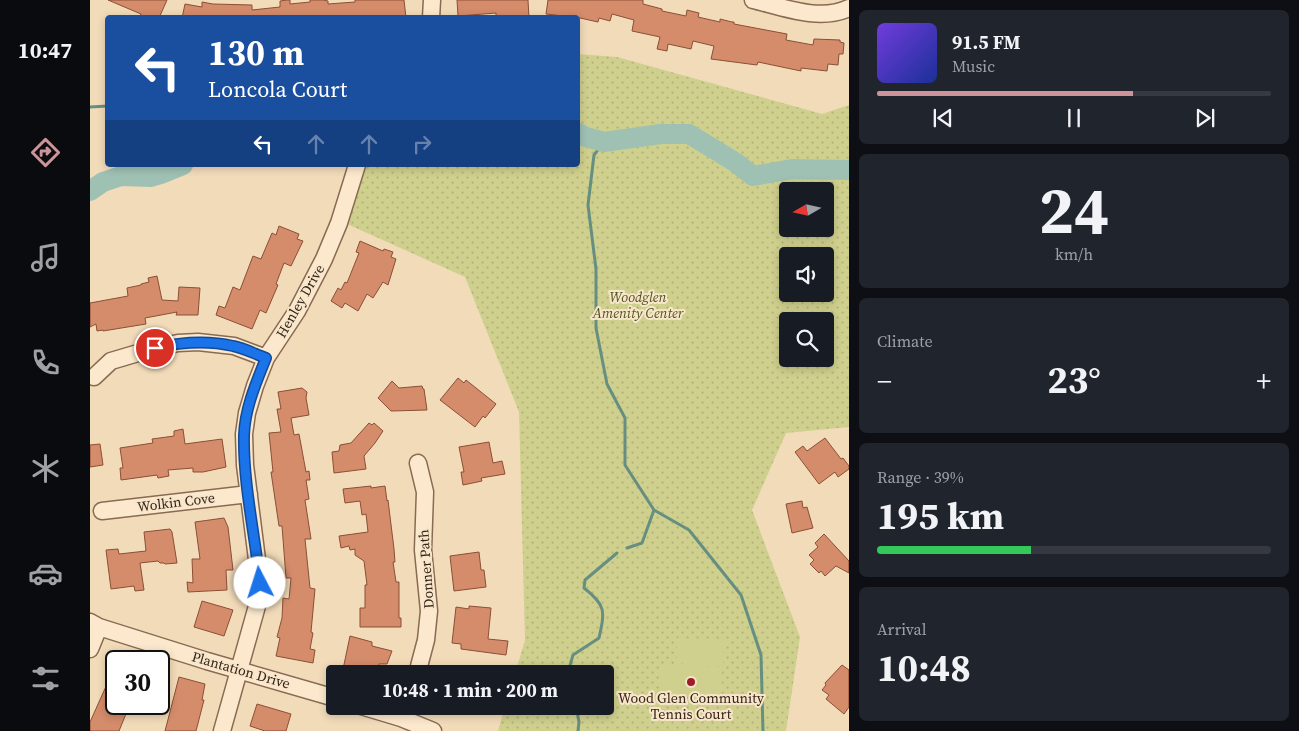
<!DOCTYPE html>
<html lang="en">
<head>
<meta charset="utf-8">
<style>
  body { margin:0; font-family:"Source Serif 4",serif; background:#20242c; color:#f1f3f6; height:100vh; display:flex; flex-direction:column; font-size:19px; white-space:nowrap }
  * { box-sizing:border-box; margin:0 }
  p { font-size:16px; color:#9ea1a6 }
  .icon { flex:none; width:28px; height:28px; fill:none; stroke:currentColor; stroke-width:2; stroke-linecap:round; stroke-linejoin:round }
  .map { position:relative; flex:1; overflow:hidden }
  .drawer { display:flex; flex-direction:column; gap:10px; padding:10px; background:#0d0f14; width:450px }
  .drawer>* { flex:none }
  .banner { position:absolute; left:15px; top:15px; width:475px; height:152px; border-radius:5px; box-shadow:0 2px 8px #0003; background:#1a4fa0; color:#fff; overflow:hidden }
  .needle { width:32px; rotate:261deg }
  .buttons { position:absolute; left:689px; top:182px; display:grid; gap:10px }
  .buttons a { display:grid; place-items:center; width:55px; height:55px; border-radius:5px; background:#171b24; box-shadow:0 2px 8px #0003; font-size:25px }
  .speed { position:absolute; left:15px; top:650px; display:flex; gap:10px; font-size:25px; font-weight:700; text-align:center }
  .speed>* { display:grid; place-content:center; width:65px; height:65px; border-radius:50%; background:#171b24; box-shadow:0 2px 8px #0003; line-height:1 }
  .speed .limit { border:2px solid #111; border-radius:8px; background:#fff; color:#111 }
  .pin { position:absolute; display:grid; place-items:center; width:42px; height:42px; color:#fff; margin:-21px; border:2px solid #fff; border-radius:50%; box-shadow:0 1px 5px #0007 }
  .me { position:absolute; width:55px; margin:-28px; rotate:355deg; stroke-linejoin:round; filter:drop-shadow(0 0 4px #0008) }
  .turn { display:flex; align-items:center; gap:18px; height:105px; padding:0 20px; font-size:22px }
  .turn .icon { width:65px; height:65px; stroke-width:2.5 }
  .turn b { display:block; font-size:35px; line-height:42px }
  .lanes { display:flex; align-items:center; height:48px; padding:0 20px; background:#0003; justify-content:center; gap:25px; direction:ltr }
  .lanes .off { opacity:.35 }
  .big { font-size:38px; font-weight:700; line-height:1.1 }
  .drawer .tile { flex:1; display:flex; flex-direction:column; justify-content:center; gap:8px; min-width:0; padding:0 18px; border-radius:8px; background:#20242c }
  .drawer .dial { align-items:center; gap:0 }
  .dial b { font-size:65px; line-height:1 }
  .song { display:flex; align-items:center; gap:15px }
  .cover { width:60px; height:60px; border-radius:8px; background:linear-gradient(135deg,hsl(260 70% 55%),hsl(230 70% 35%)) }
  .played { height:5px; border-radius:2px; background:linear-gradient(90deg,#cc939b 65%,#363941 65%) }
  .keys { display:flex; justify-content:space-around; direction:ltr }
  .heat { display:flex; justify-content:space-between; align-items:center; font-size:28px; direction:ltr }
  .charge { height:8px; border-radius:4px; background:linear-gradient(90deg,#34c759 39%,#363941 0) }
  .trip { position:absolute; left:236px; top:665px; width:288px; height:50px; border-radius:5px; background:#171b24; box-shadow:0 2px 8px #0003; font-weight:700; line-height:50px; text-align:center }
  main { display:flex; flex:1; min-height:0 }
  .tab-bar { display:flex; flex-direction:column; width:90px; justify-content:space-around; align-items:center; background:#090b0e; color:#9ea1a6 }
  .tab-bar .icon { width:35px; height:35px }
  .tab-bar .current { color:#cc939b }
  .tab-bar b { font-size:22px; color:#f1f3f6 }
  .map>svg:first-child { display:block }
</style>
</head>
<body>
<main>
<nav class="tab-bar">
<b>10:47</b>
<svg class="icon current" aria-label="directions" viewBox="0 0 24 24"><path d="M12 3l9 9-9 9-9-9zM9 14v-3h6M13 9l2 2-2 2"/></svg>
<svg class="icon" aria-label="music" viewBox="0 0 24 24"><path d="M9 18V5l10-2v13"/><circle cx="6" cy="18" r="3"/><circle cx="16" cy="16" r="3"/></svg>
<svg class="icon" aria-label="phone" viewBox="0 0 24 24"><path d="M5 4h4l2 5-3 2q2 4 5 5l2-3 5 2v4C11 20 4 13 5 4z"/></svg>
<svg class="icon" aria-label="climate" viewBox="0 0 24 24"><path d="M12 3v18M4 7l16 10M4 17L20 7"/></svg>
<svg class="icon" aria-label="car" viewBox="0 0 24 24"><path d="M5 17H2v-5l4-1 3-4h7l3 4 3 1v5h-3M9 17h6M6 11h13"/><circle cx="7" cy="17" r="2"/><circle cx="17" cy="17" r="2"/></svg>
<svg class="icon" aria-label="filters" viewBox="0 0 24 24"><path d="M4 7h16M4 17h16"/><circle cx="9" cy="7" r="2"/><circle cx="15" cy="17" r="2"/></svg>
</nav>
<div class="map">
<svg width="759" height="731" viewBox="0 0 759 731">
  <defs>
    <pattern id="grass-dots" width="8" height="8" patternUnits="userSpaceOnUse" patternTransform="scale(1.25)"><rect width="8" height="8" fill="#cfd08d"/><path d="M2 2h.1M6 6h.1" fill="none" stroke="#b2b279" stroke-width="1.8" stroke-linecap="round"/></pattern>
  </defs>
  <rect width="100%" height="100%" fill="#f2dbb9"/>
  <path fill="url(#grass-dots)" fill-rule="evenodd" d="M488 54 527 57 732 114 759 105V427L696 433 662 510 710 637 696 731H408L415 706H515V674H425L435 640 429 412 375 277 257 224 277 165H488ZM698 191H735V229H698ZM698 256H735V294H698ZM698 321H735V359H698Z"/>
  <path fill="#cfd08d" d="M587 638 634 639 633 665 587 663Z
    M570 666 632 667V697L569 696Z"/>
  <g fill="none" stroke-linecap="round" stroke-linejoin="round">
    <path stroke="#668f81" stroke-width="3" d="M0 107 18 106
      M514 142 504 155 498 205 506 269V328L517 384 535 418V465L564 510 552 543 537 548
      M564 510 599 530 651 595 671 655 673 731
      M480 674 479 669 483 655 509 638C515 611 516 605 494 588L495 580 527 553
      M486 706 489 722 488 731"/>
    <path stroke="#9fc1b4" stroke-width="20" d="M488 133 496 137 514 142 571 134H599L645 162 663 176 702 169 759 170
      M0 191 13 182 31 176 61 177 71 174 93 165"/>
  </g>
  <path fill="#d48c6b" stroke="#8b4f36" d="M18 0H77L69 18H49L51 14Z
    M197 0H200V4L220 2V0H233L238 1V4L265 2V0H314L316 18H92L95 4 112 7V2L123 4 162 5V10L190 7V1Z
    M367 0H438L439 18H406V13L368 16Z
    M458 0H553V4L572 9V11L596 16 597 10 609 13 608 17 630 22V19L642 22H644V24L697 34 696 40 723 45 724 39 750 40V42L754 43 753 54H749L748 65 738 64 737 71 711 68V71L668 62 667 65 621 59 624 46 603 41 601 49 578 44 577 51 567 49 570 37 542 31 544 20 522 14 520 21 509 18 508 22 490 18 456 14Z
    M189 226 209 234 207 239 213 241 201 266 194 263 186 284 188 285 176 313 170 310 162 329 126 315 129 306 135 308 143 287 150 290 163 256 171 259 182 233 186 235Z
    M270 241 293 251 294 249 303 252 301 257 306 259 298 285 293 282 283 298 277 294 268 311 255 303 252 308 241 301 248 288 251 290 255 282 257 283 269 253 266 252Z
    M67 276 72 300 88 301 89 287 110 288 108 315H86L87 312 55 318 56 324 13 331V330L7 331 6 324 0 327V303L38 296 37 288 51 285V284L59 282 58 278Z
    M368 378 374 383 376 380 406 404 395 418 393 416 385 427 350 400Z
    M302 381 309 388 332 386 333 389H334L337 410 301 411 288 398Z
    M212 388 217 392 216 398 219 415 201 418 204 435 209 434 216 472 219 471 220 480H216L219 499 215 500 221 539H215L220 588 225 589 221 632 223 633 220 649 225 650 223 663 186 656 190 638 187 637 192 618 193 598 199 599 201 578H196L192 526H189L181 472H183L179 433 191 432 187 409H191L188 392Z
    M279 423 282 425 284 423 293 431 285 443 274 456 276 469 244 473 242 452 249 451 250 445 261 443Z
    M93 429 95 444 132 439 136 467 113 472H103V468L78 470 79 476 68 478 67 475 31 480 30 468H33L30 448 63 443 62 439 84 436V431Z
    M735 438 751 459 753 458 759 466V469L748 477 745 472 729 484 705 452 713 446 717 451Z
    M399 442 403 463 412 461 415 474 391 478 392 481 373 485 371 472H374L369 447Z
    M10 444 13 465 0 467V445Z
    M281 486V488L295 486 297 501 298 500 304 549 305 562H303L306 582H309V618H311V627H270V608H275V585H277L274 561 265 555V549L260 550 259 546 251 548 249 536 278 532 276 514 272 515 270 501 255 503 253 489Z
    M712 501 713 508 717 507 723 528 702 533 696 504Z
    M134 518 138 527 143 570H136L137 590 98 592 97 582 103 583 102 559H110L105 522Z
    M80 529 82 532 87 563 75 564 74 563H70L68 561 50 563 54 590 45 591 44 586 21 589 16 550 28 549 29 554 56 551 54 532Z
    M734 534 759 561V573L746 566 735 576 731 571 729 573 720 564 724 560 719 555 728 547 725 543Z
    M389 552 391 570H394L396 587 364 591 360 556Z
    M112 601 143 610 134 636 104 627Z
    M379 606 401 608 398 639 418 641 416 655 371 649V644L362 643 366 607 379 609Z
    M260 636 282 642V646L302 651 297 664H289L286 674H252Z
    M26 662V704H40L29 731H0V722L18 682 16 681 19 673 21 674Z
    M752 665 759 670V707L754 714 736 699 739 695 732 690 736 685 735 683Z
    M89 677 115 684 112 700H114L106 731H75Z
    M167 704 201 714 196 731H175L160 726Z"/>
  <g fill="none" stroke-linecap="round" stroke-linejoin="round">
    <defs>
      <path id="minor" d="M663 0C692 7 730 22 759 8
        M341 18 342 0
        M4 377 21 361 65 348 88 343 108 342 144 346 176 358
        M12 511 159 494
        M0 622 9 627 117 661 245 698
        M0 649 9 627
        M327 674 336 640 339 611 333 550 335 492 328 463
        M271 706 311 718 343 731
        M132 731 167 606 170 583 155 465 154 434 157 413 165 386 176 358 207 311 234 259 249 223 267 165"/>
    </defs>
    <use href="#minor" stroke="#896a53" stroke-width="19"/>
    <use href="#minor" stroke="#fce9cd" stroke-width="16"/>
  </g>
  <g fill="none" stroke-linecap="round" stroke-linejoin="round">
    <defs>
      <path id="route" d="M65 348C91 342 117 340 143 346 154 348 165 354 176 358 166 383 155 408 154 435 153 483 165 535 170 583"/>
    </defs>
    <use href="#route" stroke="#114b97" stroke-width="12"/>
    <use href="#route" stroke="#1a73e8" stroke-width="9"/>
  </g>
  <circle fill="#9e1d2b" stroke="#f8e6ca" stroke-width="2" cx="601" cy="682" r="5"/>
  <g text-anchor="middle" stroke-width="4" stroke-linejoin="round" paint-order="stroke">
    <g font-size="14" font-style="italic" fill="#4d551e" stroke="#f8e6ca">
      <text x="548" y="302">Woodglen<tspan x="548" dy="16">Amenity Center</tspan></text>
    </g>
    <g font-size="14" fill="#372419" stroke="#f8e6ca">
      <text transform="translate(210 301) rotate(-60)" y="5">Henley Drive</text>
      <text transform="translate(86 502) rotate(-7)" y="5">Wolkin Cove</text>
      <text transform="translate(336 569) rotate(-94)" y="5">Donner Path</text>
      <text transform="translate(151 670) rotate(16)" y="5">Plantation Drive</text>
    </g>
    <g font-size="14" fill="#372419" stroke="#f8e6ca">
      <text x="601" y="703">Wood Glen Community<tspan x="601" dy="16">Tennis Court</tspan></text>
    </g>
  </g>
</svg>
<div class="buttons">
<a><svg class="needle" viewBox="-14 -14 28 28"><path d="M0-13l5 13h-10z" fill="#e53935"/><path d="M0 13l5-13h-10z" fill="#9ea1a6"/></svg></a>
<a><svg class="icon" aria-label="sound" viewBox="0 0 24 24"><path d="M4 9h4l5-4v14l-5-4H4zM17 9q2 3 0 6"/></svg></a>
<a><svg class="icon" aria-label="search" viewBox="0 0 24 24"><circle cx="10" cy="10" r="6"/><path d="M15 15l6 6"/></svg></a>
</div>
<div class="speed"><div class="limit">30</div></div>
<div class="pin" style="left:65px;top:348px;background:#d93025"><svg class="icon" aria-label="arrive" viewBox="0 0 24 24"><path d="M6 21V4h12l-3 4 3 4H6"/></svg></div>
<svg class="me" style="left:170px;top:583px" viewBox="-20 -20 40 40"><circle r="19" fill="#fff"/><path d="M0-13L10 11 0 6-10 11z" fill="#1a73e8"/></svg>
<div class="trip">10:48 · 1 min · 200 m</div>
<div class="banner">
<div class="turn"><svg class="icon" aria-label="left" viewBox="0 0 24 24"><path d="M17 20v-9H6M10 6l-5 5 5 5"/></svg><div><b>130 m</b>Loncola Court</div></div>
<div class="lanes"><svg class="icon" aria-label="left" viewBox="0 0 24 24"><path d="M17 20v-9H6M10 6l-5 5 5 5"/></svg><svg class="icon off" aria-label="ahead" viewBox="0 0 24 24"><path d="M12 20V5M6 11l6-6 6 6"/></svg><svg class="icon off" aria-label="ahead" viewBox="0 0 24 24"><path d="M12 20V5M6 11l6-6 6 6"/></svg><svg class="icon off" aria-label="right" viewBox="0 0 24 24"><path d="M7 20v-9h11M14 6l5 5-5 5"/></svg></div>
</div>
</div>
<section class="drawer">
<div class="tile">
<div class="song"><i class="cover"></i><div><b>91.5 FM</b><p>Music</p></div></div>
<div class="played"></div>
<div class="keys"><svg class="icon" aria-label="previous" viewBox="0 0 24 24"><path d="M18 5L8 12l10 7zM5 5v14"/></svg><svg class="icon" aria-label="pause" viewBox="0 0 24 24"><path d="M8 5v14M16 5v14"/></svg><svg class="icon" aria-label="next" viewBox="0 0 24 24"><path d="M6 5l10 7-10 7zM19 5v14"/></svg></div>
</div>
<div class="tile dial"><b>24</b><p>km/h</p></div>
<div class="tile"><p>Climate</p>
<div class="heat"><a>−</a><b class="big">23°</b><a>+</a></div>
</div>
<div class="tile"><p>Range · 39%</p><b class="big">195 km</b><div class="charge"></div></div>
<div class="tile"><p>Arrival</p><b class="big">10:48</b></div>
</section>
</main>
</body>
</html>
